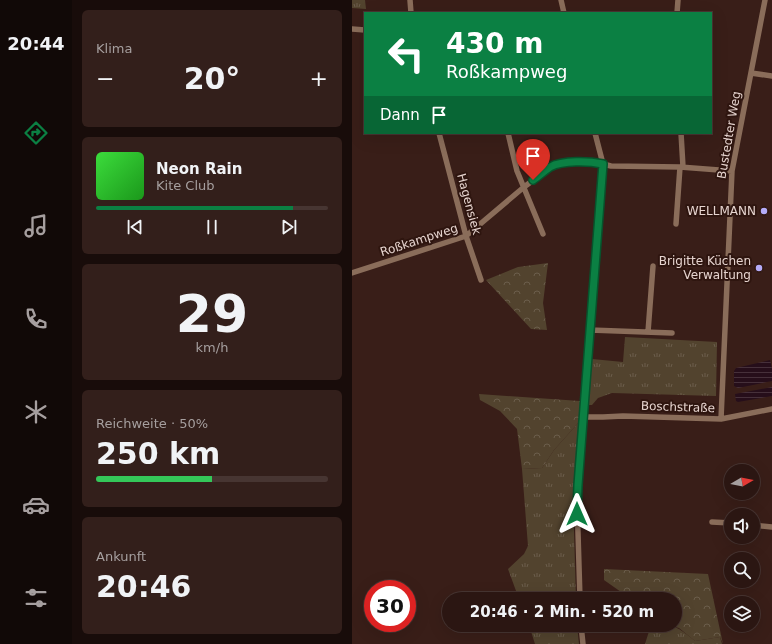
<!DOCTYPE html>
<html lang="de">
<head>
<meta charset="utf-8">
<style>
  body { margin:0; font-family:"DejaVu Sans",sans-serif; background:#331f1b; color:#f1f3f6; height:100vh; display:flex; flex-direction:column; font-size:15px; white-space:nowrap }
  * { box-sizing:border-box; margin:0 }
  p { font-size:13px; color:#a69f9f }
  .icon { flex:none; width:22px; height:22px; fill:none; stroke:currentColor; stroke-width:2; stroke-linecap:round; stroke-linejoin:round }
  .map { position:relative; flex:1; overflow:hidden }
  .drawer { display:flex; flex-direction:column; gap:10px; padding:10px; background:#180c0a; width:280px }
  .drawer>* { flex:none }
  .top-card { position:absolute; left:12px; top:12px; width:348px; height:122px; border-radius:0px; box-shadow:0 4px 16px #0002,0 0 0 1px #473532; background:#0b8043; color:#fff; overflow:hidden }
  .needle { width:26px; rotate:80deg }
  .controls { position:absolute; left:372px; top:464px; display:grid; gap:8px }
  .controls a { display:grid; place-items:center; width:36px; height:36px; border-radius:50%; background:#2b1612; box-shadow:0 4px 16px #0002,0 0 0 1px #473532; font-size:20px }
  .speed { position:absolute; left:12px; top:580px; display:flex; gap:8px; font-size:20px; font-weight:700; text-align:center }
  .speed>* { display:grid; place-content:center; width:52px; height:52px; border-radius:50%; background:#2b1612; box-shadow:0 4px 16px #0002,0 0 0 1px #473532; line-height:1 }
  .speed .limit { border:6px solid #d22; background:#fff; color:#111 }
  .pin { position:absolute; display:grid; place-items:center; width:34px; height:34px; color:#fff; margin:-41px -17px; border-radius:50% 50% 50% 0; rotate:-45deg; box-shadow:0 0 4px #0007 }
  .pin .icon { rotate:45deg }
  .me { position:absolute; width:44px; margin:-22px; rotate:0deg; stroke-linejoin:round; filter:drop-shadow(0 0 3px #0008) }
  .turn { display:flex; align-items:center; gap:14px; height:84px; padding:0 16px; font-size:18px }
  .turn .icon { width:52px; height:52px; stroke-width:2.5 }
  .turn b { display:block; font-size:28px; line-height:34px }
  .then { display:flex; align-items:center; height:38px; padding:0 16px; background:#0003; gap:8px; font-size:15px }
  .big { font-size:30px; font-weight:700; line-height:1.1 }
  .drawer .tile { flex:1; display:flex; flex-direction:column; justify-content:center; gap:6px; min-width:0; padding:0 14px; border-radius:6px; background:#331f1b }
  .drawer .dial { align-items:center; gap:0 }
  .dial b { font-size:52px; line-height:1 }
  .song { display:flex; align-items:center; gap:12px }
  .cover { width:48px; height:48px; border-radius:6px; background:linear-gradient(135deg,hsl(120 70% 55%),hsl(120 70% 35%)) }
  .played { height:4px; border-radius:2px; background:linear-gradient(90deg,#0b8043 85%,#473532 85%) }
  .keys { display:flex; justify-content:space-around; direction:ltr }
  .heat { display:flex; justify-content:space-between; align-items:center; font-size:22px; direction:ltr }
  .charge { height:6px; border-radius:3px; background:linear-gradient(90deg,#34c759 50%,#473532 0) }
  .trip { position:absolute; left:90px; top:592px; width:240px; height:40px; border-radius:20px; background:#2b1612; box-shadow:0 4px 16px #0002,0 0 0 1px #473532; font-weight:700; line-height:40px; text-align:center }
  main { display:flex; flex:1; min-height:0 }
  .tabs { display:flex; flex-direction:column; width:72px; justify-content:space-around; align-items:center; background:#110907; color:#a69f9f }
  .tabs .icon { width:28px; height:28px }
  .tabs .current { color:#0b8043 }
  .tabs b { font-size:18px; color:#f1f3f6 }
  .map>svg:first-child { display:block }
</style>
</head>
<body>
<main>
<nav class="tabs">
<b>20:44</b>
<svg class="icon current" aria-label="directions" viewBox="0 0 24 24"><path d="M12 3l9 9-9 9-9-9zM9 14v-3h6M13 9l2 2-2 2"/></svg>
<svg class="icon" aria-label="music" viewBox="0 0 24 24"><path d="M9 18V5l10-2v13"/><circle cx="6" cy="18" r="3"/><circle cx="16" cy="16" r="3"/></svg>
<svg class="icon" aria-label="phone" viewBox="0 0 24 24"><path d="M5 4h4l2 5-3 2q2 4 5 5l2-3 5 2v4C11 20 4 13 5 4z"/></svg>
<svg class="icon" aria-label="climate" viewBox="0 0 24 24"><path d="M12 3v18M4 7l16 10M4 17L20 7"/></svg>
<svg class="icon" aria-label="car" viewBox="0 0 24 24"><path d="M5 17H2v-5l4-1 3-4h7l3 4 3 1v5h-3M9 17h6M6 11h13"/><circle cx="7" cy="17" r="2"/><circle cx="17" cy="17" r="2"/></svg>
<svg class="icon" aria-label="filters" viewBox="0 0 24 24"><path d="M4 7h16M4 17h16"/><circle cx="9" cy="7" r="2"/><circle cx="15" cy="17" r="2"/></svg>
</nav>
<section class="drawer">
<div class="tile"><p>Klima</p>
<div class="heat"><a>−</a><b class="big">20°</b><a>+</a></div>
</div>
<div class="tile">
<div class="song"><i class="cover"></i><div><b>Neon Rain</b><p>Kite Club</p></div></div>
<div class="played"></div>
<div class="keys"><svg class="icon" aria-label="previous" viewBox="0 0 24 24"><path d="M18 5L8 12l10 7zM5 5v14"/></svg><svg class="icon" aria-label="pause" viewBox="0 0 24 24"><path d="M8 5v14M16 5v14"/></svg><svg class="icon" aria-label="next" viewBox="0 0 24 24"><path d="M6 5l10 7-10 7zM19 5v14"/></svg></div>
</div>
<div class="tile dial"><b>29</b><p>km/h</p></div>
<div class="tile"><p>Reichweite · 50%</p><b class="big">250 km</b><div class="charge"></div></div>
<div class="tile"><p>Ankunft</p><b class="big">20:46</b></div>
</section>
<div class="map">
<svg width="420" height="644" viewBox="0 0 420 644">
  <defs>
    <pattern id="grass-tufts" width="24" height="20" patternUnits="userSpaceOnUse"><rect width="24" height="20" fill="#52432e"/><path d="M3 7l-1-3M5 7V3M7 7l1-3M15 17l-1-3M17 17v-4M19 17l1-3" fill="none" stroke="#6b5d4b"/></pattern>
    <pattern id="forest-crowns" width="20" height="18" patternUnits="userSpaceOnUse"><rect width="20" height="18" fill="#52432e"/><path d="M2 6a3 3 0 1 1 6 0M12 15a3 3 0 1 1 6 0" fill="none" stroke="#6b5d4b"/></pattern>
    <pattern id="water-rules" width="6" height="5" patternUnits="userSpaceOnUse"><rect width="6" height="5" fill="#260e1a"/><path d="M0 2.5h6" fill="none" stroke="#46303a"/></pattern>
  </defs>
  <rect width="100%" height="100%" fill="#391e18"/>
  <path fill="url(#grass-tufts)" d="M0 0H13L14 9 0 8Z
    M273 337 365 342 364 396 260 393 246 398 240 405H236L240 359 271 362Z
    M228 421V433L221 497 224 599H167L156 569 172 554 176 546 170 469 190 468 202 450Z
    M177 625H225L227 644H183Z
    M299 625C323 625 325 626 343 641L368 637 370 644H293Z"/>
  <path fill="url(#forest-crowns)" d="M196 263 191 303 195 330 179 329 134 280 166 267Z
    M127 394 228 401V421L202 450 190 468 170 469 165 429 148 411 128 400Z
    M252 569 356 574 371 644 368 637 343 641 327 628 316 625H323V599H279L252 580Z"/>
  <path fill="url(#water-rules)" d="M418 360 420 369V381L386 388 382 386V371L384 368Z
    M420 387V396L386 402 384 401 383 394Z"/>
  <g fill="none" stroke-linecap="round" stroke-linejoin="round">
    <path stroke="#8a6d5a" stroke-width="5.5" d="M58 0 59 13
      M209 0 212 13
      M325 13 326 0
      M0 29 13 30
      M399 73 420 76
      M87 133 114 236 129 280
      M156 133 165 171 191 234
      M329 133 331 167
      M324 224 328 167
      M0 273 114 236 172 187 199 167 208 163 238 161 259 166 328 167 380 171
      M238 330 320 333
      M296 332 301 266
      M231 417H251L271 416 369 419 420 409
      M369 419 380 171 413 0
      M360 522 379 523
      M401 525 420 527
      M228 599 225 499 251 164 243 133
      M229 625 231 644"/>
  </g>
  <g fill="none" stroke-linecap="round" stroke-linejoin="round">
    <defs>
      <path id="route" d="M181 180C187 176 192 171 198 167 211 160 237 161 251 164L226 485 225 514"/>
    </defs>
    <use href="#route" stroke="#07532c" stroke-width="10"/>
    <use href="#route" stroke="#0b8043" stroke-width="7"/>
  </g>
  <g fill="#b5acf8" stroke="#2e150f" stroke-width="1.5">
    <circle cx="412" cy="211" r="4"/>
    <circle cx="407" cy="268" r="4"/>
  </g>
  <g text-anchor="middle" stroke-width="4" stroke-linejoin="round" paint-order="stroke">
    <g font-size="12" fill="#e7d5d0" stroke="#2e150f">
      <text transform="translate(377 135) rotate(-80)" y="4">Bustedter Weg</text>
      <text transform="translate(117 204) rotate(75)" y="4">Hagensiek</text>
      <text transform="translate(67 240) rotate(-18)" y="4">Roßkampweg</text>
      <text transform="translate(326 407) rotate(2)" y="4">Boschstraße</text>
    </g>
    <g font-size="12" fill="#e7d5d0" stroke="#2e150f" text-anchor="end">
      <text x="404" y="215">WELLMANN</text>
      <text x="399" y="265">Brigitte Küchen<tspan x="399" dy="14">Verwaltung</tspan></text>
    </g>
  </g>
</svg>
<div class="controls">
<a><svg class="needle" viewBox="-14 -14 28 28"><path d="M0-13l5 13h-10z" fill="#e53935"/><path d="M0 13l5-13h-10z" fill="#a69f9f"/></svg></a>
<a><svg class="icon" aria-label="sound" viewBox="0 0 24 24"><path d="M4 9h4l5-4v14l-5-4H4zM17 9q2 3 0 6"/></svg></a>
<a><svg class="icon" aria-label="search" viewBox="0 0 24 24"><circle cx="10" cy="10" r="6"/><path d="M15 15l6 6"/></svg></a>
<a><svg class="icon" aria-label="layers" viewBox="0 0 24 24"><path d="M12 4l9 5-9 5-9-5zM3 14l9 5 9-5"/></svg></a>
</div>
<div class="speed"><div class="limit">30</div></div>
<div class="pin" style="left:181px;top:180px;background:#d93025"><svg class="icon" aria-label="arrive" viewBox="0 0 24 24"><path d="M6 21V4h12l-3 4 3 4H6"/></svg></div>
<svg class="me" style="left:225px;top:514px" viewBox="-20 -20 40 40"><path d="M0-17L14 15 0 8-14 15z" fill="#0b8043" stroke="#fff" stroke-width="4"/></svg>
<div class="trip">20:46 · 2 Min. · 520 m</div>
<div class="top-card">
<div class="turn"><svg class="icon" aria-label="left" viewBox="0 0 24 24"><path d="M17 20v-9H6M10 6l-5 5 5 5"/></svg><div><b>430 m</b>Roßkampweg</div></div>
<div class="then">Dann<svg class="icon" aria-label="arrive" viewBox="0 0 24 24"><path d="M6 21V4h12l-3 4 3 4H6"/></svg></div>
</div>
</div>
</main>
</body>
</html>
